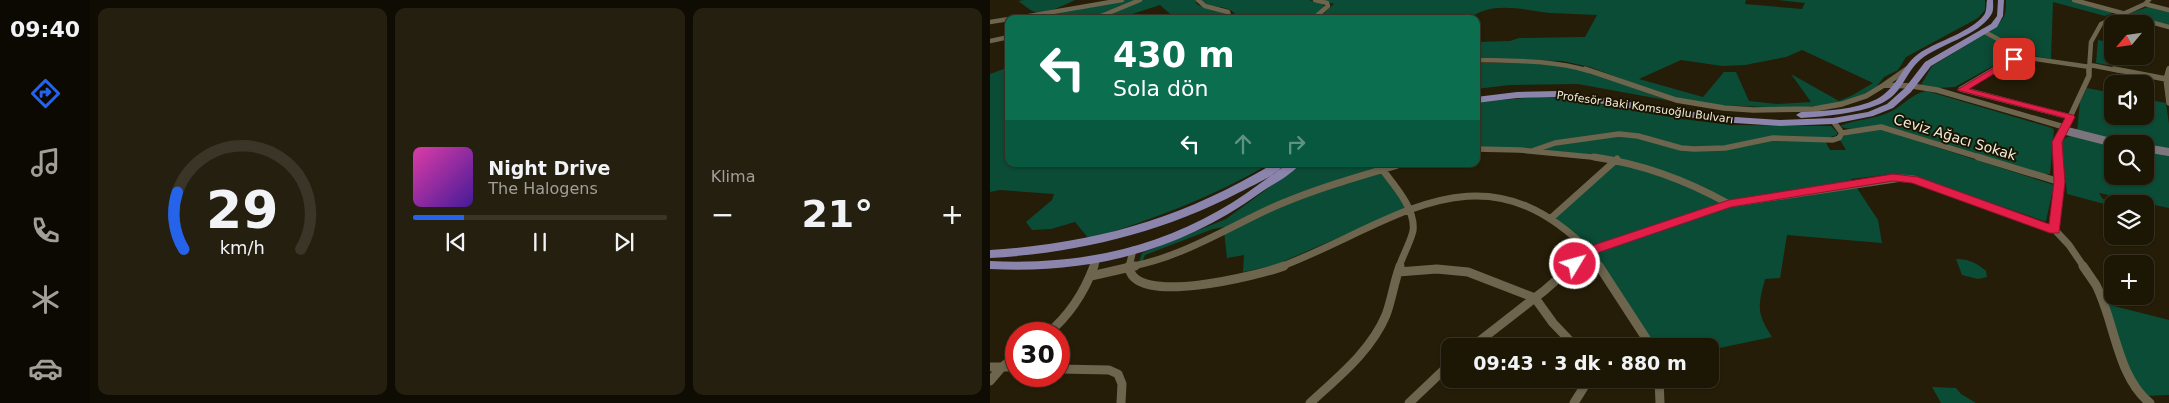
<!DOCTYPE html>
<html lang="tr">
<head>
<meta charset="utf-8">
<style>
  body { margin:0; font-family:"DejaVu Sans",sans-serif; background:#251f0f; color:#f1f3f6; height:100vh; display:flex; flex-direction:column; font-size:19px; white-space:nowrap }
  * { box-sizing:border-box; margin:0 }
  p { font-size:16px; color:#a09f9a }
  .icon { flex:none; width:28px; height:28px; fill:none; stroke:currentColor; stroke-width:2; stroke-linecap:round; stroke-linejoin:round }
  .map { position:relative; flex:1; overflow:hidden }
  .drawer { display:flex; flex-direction:column; gap:8px; padding:8px; background:#0f0c03; width:900px }
  .drawer>* { flex:none }
  .banner { position:absolute; left:15px; top:15px; width:475px; height:152px; border-radius:10px; box-shadow:0 1px 4px #0004,0 0 0 1px #3a3527; background:#0b6e4f; color:#fff; overflow:hidden }
  .needle { width:32px; rotate:241deg }
  .fabs { position:absolute; left:1114px; top:15px; display:grid; gap:10px }
  .fabs a { display:grid; place-items:center; width:50px; height:50px; border-radius:10px; background:#1c1605; box-shadow:0 1px 4px #0004,0 0 0 1px #3a3527; font-size:25px }
  .speed { position:absolute; left:15px; top:322px; display:flex; gap:10px; font-size:25px; font-weight:700; text-align:center }
  .speed>* { display:grid; place-content:center; width:65px; height:65px; border-radius:50%; background:#1c1605; box-shadow:0 1px 4px #0004,0 0 0 1px #3a3527; line-height:1 }
  .speed .limit { border:8px solid #d22; background:#fff; color:#111 }
  .pin { position:absolute; display:grid; place-items:center; width:42px; height:42px; color:#fff; margin:-21px; border-radius:10px; box-shadow:0 2px 8px #0006 }
  .me { position:absolute; width:55px; margin:-28px; rotate:53deg; stroke-linejoin:round; filter:drop-shadow(0 0 4px #0008) }
  .turn { display:flex; align-items:center; gap:18px; height:105px; padding:0 25px; font-size:22px }
  .turn .icon { width:65px; height:65px; stroke-width:2.5 }
  .turn b { display:block; font-size:35px; line-height:42px }
  .lanes { display:flex; align-items:center; height:48px; padding:0 25px; background:#0003; justify-content:center; gap:25px; direction:ltr }
  .lanes .off { opacity:.35 }
  .big { font-size:38px; font-weight:700; line-height:1.1 }
  .drawer .tile { flex:1; display:flex; flex-direction:column; justify-content:center; gap:8px; min-width:0; padding:0 18px; border-radius:10px; background:#251f0f }
  .drawer .dial { align-items:center; gap:0 }
  .dial svg { height:130px; overflow:visible; fill:none; stroke:#3a3527; stroke-width:7; stroke-linecap:round; text-anchor:middle }
  .dial text { fill:#f1f3f6; stroke:none }
  .song { display:flex; align-items:center; gap:15px }
  .cover { width:60px; height:60px; border-radius:8px; background:linear-gradient(135deg,hsl(320 70% 55%),hsl(260 70% 35%)) }
  .played { height:5px; border-radius:2px; background:linear-gradient(90deg,#2563eb 20%,#3a3527 20%) }
  .keys { display:flex; justify-content:space-around; direction:ltr }
  .heat { display:flex; justify-content:space-between; align-items:center; font-size:28px; direction:ltr }
  .drawer .tiles { flex:1; display:grid; gap:8px; grid-template-columns:repeat(3,1fr) }
  .trip { position:absolute; left:451px; top:338px; width:278px; height:50px; border-radius:10px; background:#1c1605; box-shadow:0 1px 4px #0004,0 0 0 1px #3a3527; font-weight:700; line-height:50px; text-align:center }
  main { display:flex; flex:1; min-height:0 }
  .tabs { display:flex; flex-direction:column; width:90px; justify-content:space-around; align-items:center; background:#0b0902; color:#a09f9a }
  .tabs .icon { width:35px; height:35px }
  .tabs .active { color:#2563eb }
  .tabs b { font-size:22px; color:#f1f3f6 }
  .map>svg:first-child { display:block }
</style>
</head>
<body>
<main>
<nav class="tabs">
<b>09:40</b>
<svg class="icon active" aria-label="directions" viewBox="0 0 24 24"><path d="M12 3l9 9-9 9-9-9zM9 14v-3h6M13 9l2 2-2 2"/></svg>
<svg class="icon" aria-label="music" viewBox="0 0 24 24"><path d="M9 18V5l10-2v13"/><circle cx="6" cy="18" r="3"/><circle cx="16" cy="16" r="3"/></svg>
<svg class="icon" aria-label="phone" viewBox="0 0 24 24"><path d="M5 4h4l2 5-3 2q2 4 5 5l2-3 5 2v4C11 20 4 13 5 4z"/></svg>
<svg class="icon" aria-label="climate" viewBox="0 0 24 24"><path d="M12 3v18M4 7l16 10M4 17L20 7"/></svg>
<svg class="icon" aria-label="car" viewBox="0 0 24 24"><path d="M5 17H2v-5l4-1 3-4h7l3 4 3 1v5h-3M9 17h6M6 11h13"/><circle cx="7" cy="17" r="2"/><circle cx="17" cy="17" r="2"/></svg>
</nav>
<section class="drawer">
<div class="tiles">
<div class="tile dial"><svg viewBox="0 0 100 80">
<path d="M14 69A42 42 0 1 1 86 69"/>
<path d="M14 69A42 42 0 0 1 10 34" stroke="#2563eb"/>
<text x="50" y="56" font-size="32" font-weight="700">29</text>
<text x="50" y="72" font-size="11">km/h</text>
</svg></div>
<div class="tile">
<div class="song"><i class="cover"></i><div><b>Night Drive</b><p>The Halogens</p></div></div>
<div class="played"></div>
<div class="keys"><svg class="icon" aria-label="previous" viewBox="0 0 24 24"><path d="M18 5L8 12l10 7zM5 5v14"/></svg><svg class="icon" aria-label="pause" viewBox="0 0 24 24"><path d="M8 5v14M16 5v14"/></svg><svg class="icon" aria-label="next" viewBox="0 0 24 24"><path d="M6 5l10 7-10 7zM19 5v14"/></svg></div>
</div>
<div class="tile"><p>Klima</p>
<div class="heat"><a>−</a><b class="big">21°</b><a>+</a></div>
</div>
</div>
</section>
<div class="map">
<svg width="1179" height="403" viewBox="0 0 1179 403">
  <rect width="100%" height="100%" fill="#251d07"/>
  <path fill="#0b4c36" fill-rule="evenodd" d="M34 0H85C76 4 56 15 45 12 40 11 33 4 28 1Z
    M135 0H148L102 19H25Z
    M152 0H206V3L208 5 236 12 237 17 186 19 170 5 127 19H106Z
    M210 0H319L332 4 335 7 320 19H244L245 14C237 4 219 9 210 0Z
    M331 0H756L755 4 812 9 815 3 788 0H995V10L988 18 916 57 908 70 894 77 887 86 869 97 843 104 806 108 727 105 698 101 672 94 600 67 572 61 486 59V42L520 41 529 38 595 37 607 15C592 14 576 14 560 13 533 10 502 0 478 19H327L344 4ZM812 50 883 83 863 95 849 101 801 74 821 102 787 104 759 101 746 72H734L713 97 649 79 691 60 732 66 755 65 796 57Z
    M1016 0H1080L1125 12 1115 16 1063 2 1061 59 1039 55 999 32C1013 18 1016 21 1016 0Z
    M1161 6 1179 11V26L1137 14Z
    M995 34 1028 52 965 87 948 88 931 85 942 66Z
    M1108 40 1119 42 1118 65 1106 63Z
    M486 63C516 63 546 62 575 67 611 73 646 90 681 101L588 84 520 85 486 89Z
    M19 67V164H279C223 197 162 220 99 239L85 222 61 229 42 230 36 222 62 200 64 194 10 190 0 192V74Z
    M1097 88 1122 93V116H1155V99L1176 103 1179 124V150L1155 146V144L1119 140 1087 131 1090 102Z
    M937 91 1062 128 1064 130 1060 174H1053L897 126C884 124 859 133 850 126 865 119 884 120 900 112 913 106 922 93 937 91Z
    M549 97 576 98 691 119 742 125 841 126 847 132V135L834 139 840 150H856L850 140 856 134 890 129 896 131 1064 185 1056 221H1054L923 176 903 174 861 179 888 220 892 243 797 235 790 278 775 279C768 307 766 312 782 337L720 350V346H661L599 251 560 219 626 160 486 149V102Z
    M1082 136 1122 145V176H1155V151L1179 154V208L1109 193 1112 198 1122 204V206L1077 194 1071 142 1077 137Z
    M311 164H411L392 169 417 208 285 265 253 272 254 255 237 258 234 231 241 226 223 229 155 255 153 261 149 262 152 253 236 219Z
    M966 259C979 259 987 263 996 271L997 277 988 279 972 275Z
    M1112 303 1179 320V395L1151 396Z
    M942 387 966 388 971 394 986 403H951Z"/>
  <g fill="none" stroke-linecap="round" stroke-linejoin="round">
    <path stroke="#6d654d" stroke-width="4.5" d="M208 0 215 6 238 12 240 19
      M1084 0 1132 13
      M1159 0 1155 4 1179 10
      M1132 14 1179 27
      M22 19 132 0
      M104 19 150 0
      M323 19 338 6 337 3 325 0
      M0 22 19 19
      M993 31 1039 56
      M0 41 19 37
      M486 60C525 61 562 60 599 71
      M1100 65 1131 71
      M916 71 918 69
      M1003 71 1031 57 1100 67
      M1099 71 1101 42 1111 24 1155 4
      M1178 71 1179 68"/>
    <path stroke="#6d654d" stroke-width="5.5" d="M595 69 686 100 734 108 763 110 824 109 852 104 876 96 894 85 922 86 947 90 1074 127
      M1005 69 971 89 1080 117 1067 142 1068 158
      M1124 69 1176 79 1179 69
      M1179 79H1176L1179 103
      M894 85 917 69
      M1080 117 1099 76V69
      M852 133 891 127 992 158
      M486 149 530 150 612 158
      M542 151 565 143 629 134 648 136 691 148 704 149 735 148 783 138 843 140 849 138 852 133 843 121"/>
    <path stroke="#6d654d" stroke-width="7" d="M604 157C653 164 696 180 739 204
      M988 157 1070 182
      M392 169C404 185 426 209 423 231 420 243 413 255 409 267
      M560 219 627 159
      M1065 230 1064 217 1070 182 1068 157
      M104 267 107 259
      M137 267C190 259 240 226 288 205 328 188 370 176 411 164
      M139 267 143 250
      M290 267C404 224 490 140 599 251L581 267
      M610 267 599 251 739 204 912 178 924 179 1065 230 1079 245 1094 267"/>
    <path stroke="#6d654d" stroke-width="9" d="M139 266C141 308 270 275 294 266
      M609 266 661 346
      M1093 266C1097 272 1102 279 1106 285 1125 322 1127 377 1160 403
      M408 272 447 269 478 272 545 298 563 323 585 346
      M101 276 145 266
      M57 334C80 315 94 293 104 266
      M483 346 555 290 582 266
      M0 367H26
      M69 369 119 370 128 374 132 384 131 403
      M669 379 670 403
      M0 381 12 367 26 356
      M320 403C348 377 381 351 396 315 402 299 404 282 410 266
      M419 403 460 364
      M584 403 599 379"/>
    <path stroke="#7c757d" stroke-width="8" d="M1073 130 1128 144
      M1155 148 1179 152"/>
    <path fill="#8b84ad" fill-rule="evenodd" d="M997 0H1003C1003 5 1004 11 1001 15 988 36 949 44 930 60 914 74 913 94 890 104 865 114 837 116 811 118L806 115 811 112C836 111 864 110 887 99 908 88 912 64 931 52 949 41 982 31 994 15 997 11 996 5 997 0Z
      M1008 0H1014L1013 16 1007 27 941 66 921 92 903 108 883 116 843 124 790 126 730 122 568 97 527 98 486 103V97L527 92 568 91 730 116 790 120 843 118 878 112 897 104 915 88 935 62 1001 24 1007 16Z
      M283 164H295C285 176 264 185 250 192 171 233 88 253 0 258V250C107 243 191 219 283 164Z
      M298 164H310C300 176 283 184 270 193 188 252 100 274 0 269V261C81 265 158 251 228 211 253 197 275 179 298 164Z"/>
  </g>
  <path fill="#e11d48" stroke="#92132f" d="M1024 56 1028 59 1027 60 979 89 1083 115 1085 117 1072 142 1075 182 1069 233H1060L922 183 903 181 741 207 604 254 589 267H580L578 264 595 248 739 200 903 174 928 177 1059 224 1064 182 1062 142 1075 118 967 90Z"/>
  <g text-anchor="middle" stroke-width="4" stroke-linejoin="round" paint-order="stroke">
    <g font-size="11" fill="#f0ecde" stroke="#1b1401">
      <text transform="translate(655 107) rotate(8)" y="4">Profesör Baki Komsuoğlu Bulvarı</text>
    </g>
    <g font-size="14" fill="#f0ecde" stroke="#1b1401">
      <text transform="translate(965 137) rotate(17)" y="5">Ceviz Ağacı Sokak</text>
    </g>
  </g>
</svg>
<div class="fabs">
<a><svg class="needle" viewBox="-14 -14 28 28"><path d="M0-13l5 13h-10z" fill="#e53935"/><path d="M0 13l5-13h-10z" fill="#a09f9a"/></svg></a>
<a><svg class="icon" aria-label="sound" viewBox="0 0 24 24"><path d="M4 9h4l5-4v14l-5-4H4zM17 9q2 3 0 6"/></svg></a>
<a><svg class="icon" aria-label="search" viewBox="0 0 24 24"><circle cx="10" cy="10" r="6"/><path d="M15 15l6 6"/></svg></a>
<a><svg class="icon" aria-label="layers" viewBox="0 0 24 24"><path d="M12 4l9 5-9 5-9-5zM3 14l9 5 9-5"/></svg></a>
<a>+</a>
</div>
<div class="speed"><div class="limit">30</div></div>
<div class="pin" style="left:1024px;top:59px;background:#d93025"><svg class="icon" aria-label="arrive" viewBox="0 0 24 24"><path d="M6 21V4h12l-3 4 3 4H6"/></svg></div>
<svg class="me" style="left:585px;top:264px" viewBox="-20 -20 40 40"><circle r="17" fill="#e11d48" stroke="#fff" stroke-width="3"/><path d="M0-11L8 9 0 5-8 9z" fill="#fff"/></svg>
<div class="trip">09:43 · 3 dk · 880 m</div>
<div class="banner">
<div class="turn"><svg class="icon" aria-label="left" viewBox="0 0 24 24"><path d="M17 20v-9H6M10 6l-5 5 5 5"/></svg><div><b>430 m</b>Sola dön</div></div>
<div class="lanes"><svg class="icon" aria-label="left" viewBox="0 0 24 24"><path d="M17 20v-9H6M10 6l-5 5 5 5"/></svg><svg class="icon off" aria-label="ahead" viewBox="0 0 24 24"><path d="M12 20V5M6 11l6-6 6 6"/></svg><svg class="icon off" aria-label="right" viewBox="0 0 24 24"><path d="M7 20v-9h11M14 6l5 5-5 5"/></svg></div>
</div>
</div>
</main>
</body>
</html>
